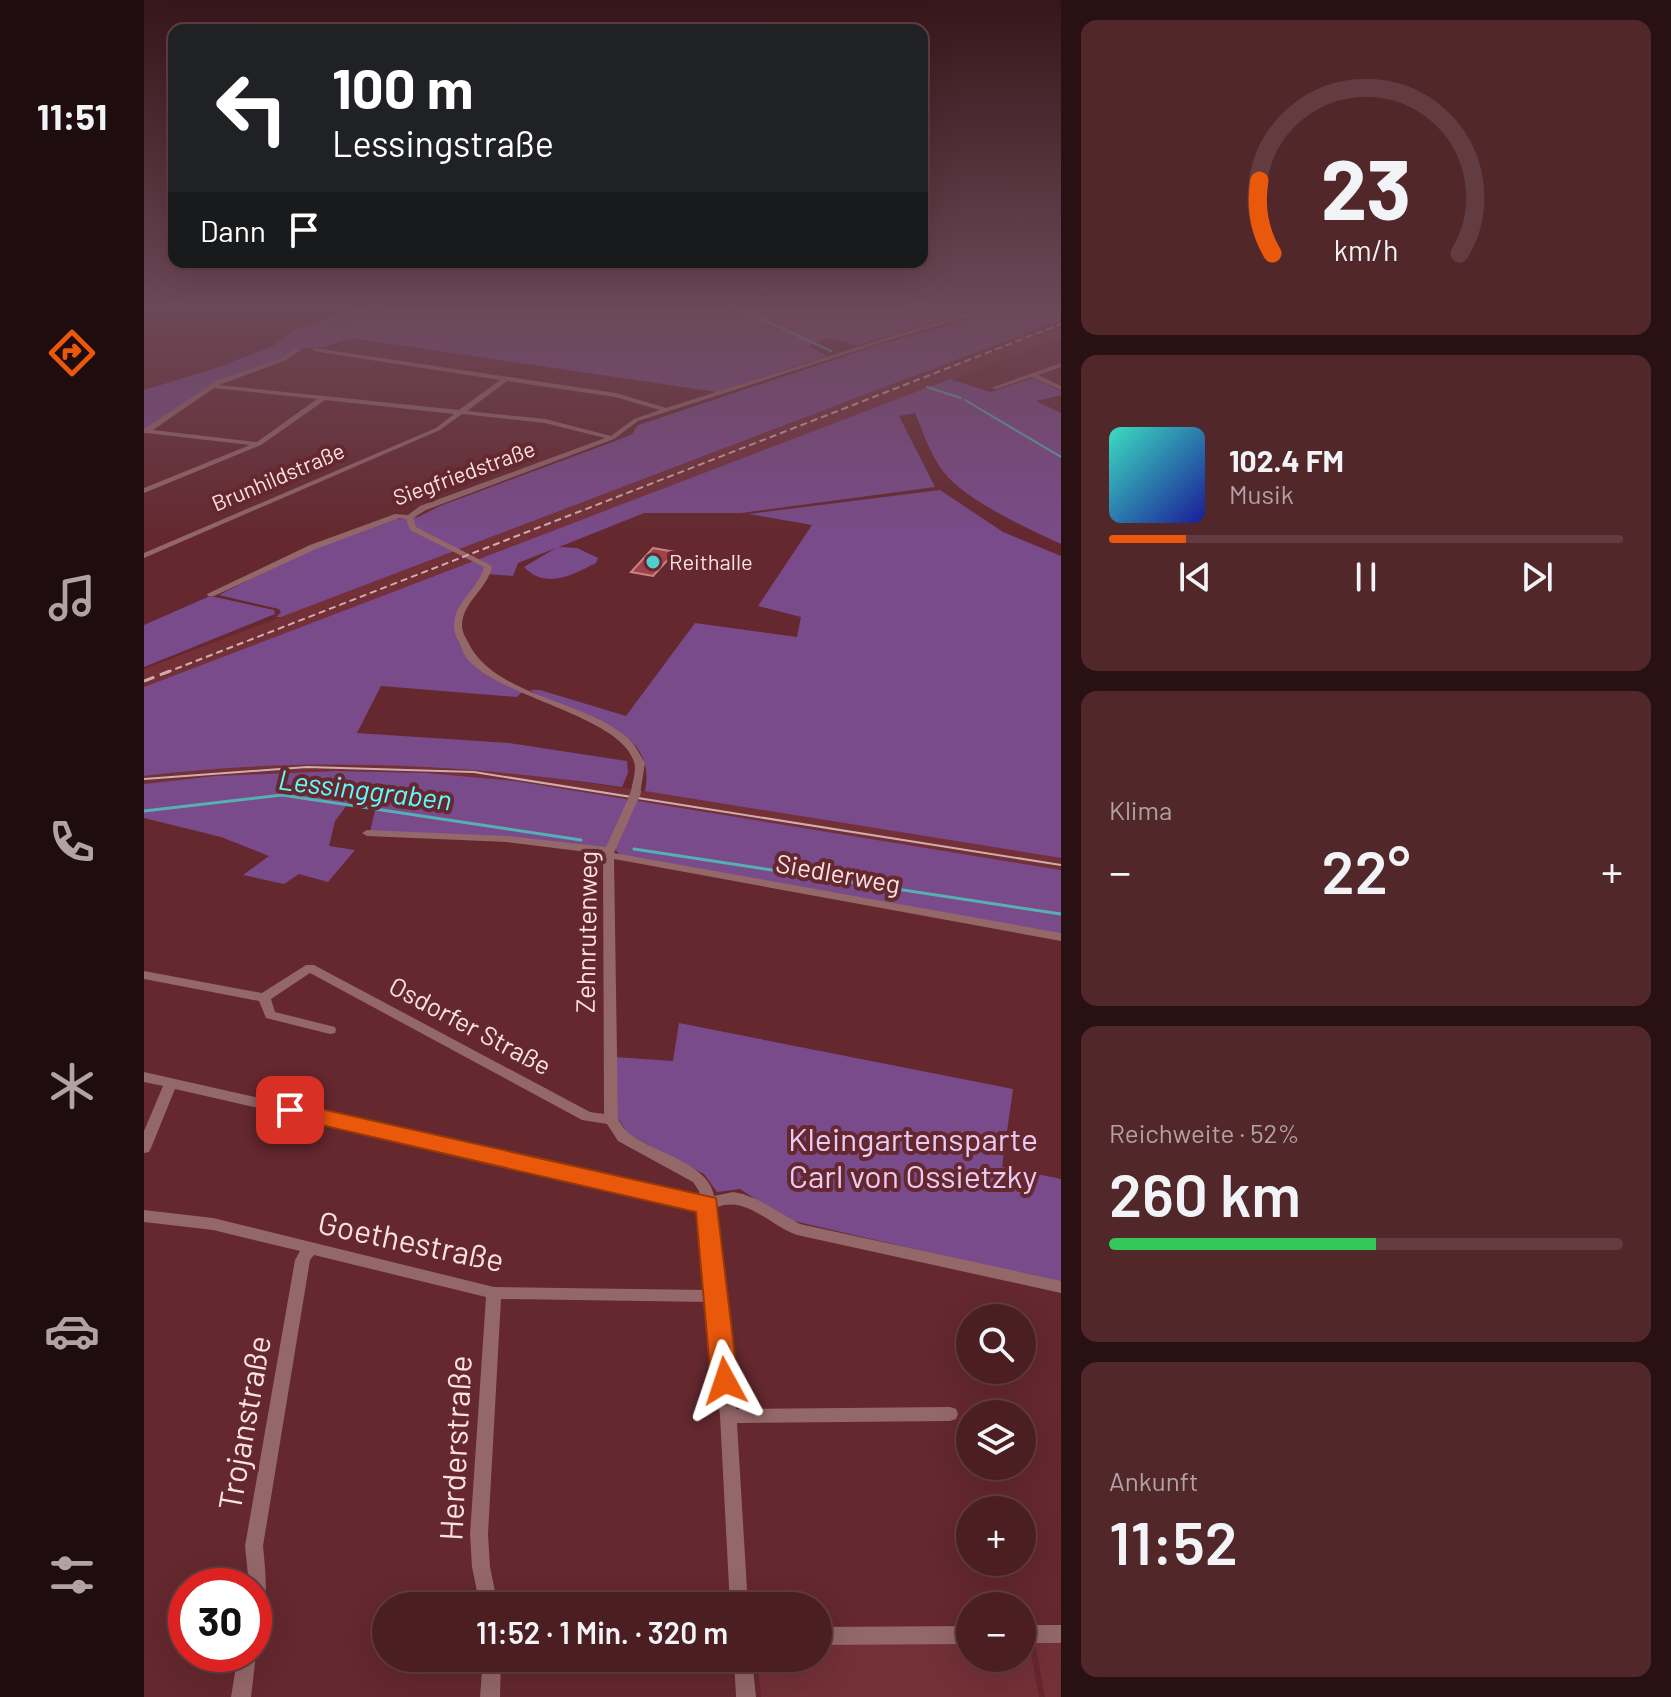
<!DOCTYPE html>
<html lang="de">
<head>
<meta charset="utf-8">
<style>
  body { margin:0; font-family:Barlow,sans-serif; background:#52272a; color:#f1f3f6; height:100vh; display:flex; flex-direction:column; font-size:30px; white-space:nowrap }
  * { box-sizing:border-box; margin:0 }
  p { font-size:26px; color:#b2a2a5 }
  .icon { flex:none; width:44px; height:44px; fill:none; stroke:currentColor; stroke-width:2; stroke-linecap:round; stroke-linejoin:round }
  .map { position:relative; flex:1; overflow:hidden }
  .panel { display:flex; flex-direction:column; gap:20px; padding:20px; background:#291013; width:610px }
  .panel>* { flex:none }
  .hud { position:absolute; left:24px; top:24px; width:760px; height:244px; border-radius:16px; box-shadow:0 8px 32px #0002,0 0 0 2px #623c40; background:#202124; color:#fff; overflow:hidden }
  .fabs { position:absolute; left:812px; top:1304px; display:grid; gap:16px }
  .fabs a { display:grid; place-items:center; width:80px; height:80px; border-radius:50%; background:#4b1e22; box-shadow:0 8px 32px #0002,0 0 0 2px #623c40; font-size:40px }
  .speed { position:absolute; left:24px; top:1568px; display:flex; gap:16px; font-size:40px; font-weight:700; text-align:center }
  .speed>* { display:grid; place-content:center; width:104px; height:104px; border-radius:50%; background:#4b1e22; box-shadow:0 8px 32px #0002,0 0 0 2px #623c40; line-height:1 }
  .speed .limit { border:12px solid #d22; background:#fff; color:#111 }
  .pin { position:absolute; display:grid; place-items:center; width:68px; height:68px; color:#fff; margin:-34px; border-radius:16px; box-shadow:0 4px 12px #0006 }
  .me { position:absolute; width:88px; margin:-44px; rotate:355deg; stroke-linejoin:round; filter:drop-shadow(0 0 6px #0008) }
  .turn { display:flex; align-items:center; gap:28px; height:168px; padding:0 32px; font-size:36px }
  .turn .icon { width:104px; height:104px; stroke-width:2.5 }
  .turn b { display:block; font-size:56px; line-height:68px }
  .then { display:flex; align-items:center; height:76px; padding:0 32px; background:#0003; gap:16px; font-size:30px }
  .big { font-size:60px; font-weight:600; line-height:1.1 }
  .panel .card { flex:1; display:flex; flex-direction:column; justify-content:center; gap:12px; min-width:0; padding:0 28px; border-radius:16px; background:#52272a }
  .panel .dial { align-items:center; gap:0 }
  .dial svg { height:208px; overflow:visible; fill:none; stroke:#623c40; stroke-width:7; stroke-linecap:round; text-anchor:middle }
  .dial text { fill:#f1f3f6; stroke:none }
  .song { display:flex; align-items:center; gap:24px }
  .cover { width:96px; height:96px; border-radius:12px; background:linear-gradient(135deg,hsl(170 70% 55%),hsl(240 70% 35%)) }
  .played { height:8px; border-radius:4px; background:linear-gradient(90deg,#ea580c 15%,#623c40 15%) }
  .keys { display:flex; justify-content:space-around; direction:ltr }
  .heat { display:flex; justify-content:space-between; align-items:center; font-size:44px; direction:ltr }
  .charge { height:12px; border-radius:6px; background:linear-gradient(90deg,#34c759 52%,#623c40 0) }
  .trip { position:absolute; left:228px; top:1592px; width:460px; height:80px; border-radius:40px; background:#4b1e22; box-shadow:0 8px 32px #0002,0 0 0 2px #623c40; font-weight:600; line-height:80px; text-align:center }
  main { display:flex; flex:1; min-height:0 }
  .menu { display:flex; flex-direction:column; width:144px; justify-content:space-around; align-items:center; background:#1e0c0e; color:#b2a2a5 }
  .menu .icon { width:56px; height:56px }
  .menu .current { color:#ea580c }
  .menu b { font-size:36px; color:#f1f3f6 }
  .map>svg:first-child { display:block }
</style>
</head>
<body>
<main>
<nav class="menu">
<b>11:51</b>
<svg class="icon current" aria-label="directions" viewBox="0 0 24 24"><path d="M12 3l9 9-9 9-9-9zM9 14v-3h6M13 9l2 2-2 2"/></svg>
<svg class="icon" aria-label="music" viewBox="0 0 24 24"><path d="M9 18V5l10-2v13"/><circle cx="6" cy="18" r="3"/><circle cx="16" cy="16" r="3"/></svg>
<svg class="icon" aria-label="phone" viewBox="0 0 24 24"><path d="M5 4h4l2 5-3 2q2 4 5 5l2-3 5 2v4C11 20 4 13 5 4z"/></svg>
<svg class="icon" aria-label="climate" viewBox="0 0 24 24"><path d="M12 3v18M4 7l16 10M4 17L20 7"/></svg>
<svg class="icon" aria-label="car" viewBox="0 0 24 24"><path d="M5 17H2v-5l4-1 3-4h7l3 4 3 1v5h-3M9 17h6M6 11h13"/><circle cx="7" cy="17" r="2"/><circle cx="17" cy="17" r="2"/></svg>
<svg class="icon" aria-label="filters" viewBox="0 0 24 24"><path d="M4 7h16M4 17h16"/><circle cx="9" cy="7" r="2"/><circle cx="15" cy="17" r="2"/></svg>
</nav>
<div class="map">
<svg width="917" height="1697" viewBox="0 0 917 1697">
  <rect width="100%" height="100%" fill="#64282e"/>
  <path fill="#733037" d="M917 320V338L0 687V669Z
    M191 763 337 768 516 793 917 858V870L371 781 283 773 191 771 71 776 0 784V776L72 767Z
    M891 1642H917V1697H901Z
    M674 1643H826V1658H878V1643H885L895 1697H617L613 1658H674Z"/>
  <path fill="#7a4b8b" d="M222 305H245L171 333 250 305H828L809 317 714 345 681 338 665 346 683 356 573 392 207 338 180 347 157 348 138 359 73 381 0 431V390L72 368 129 346 151 329Z
    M872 305H917V320L137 617H132L137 612 135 609 75 595 171 547 251 519 274 517 296 506 474 440 488 434 494 425 731 346Z
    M889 378 917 391V395L892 401 917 413V544C881 527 814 498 794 464 784 448 778 429 771 413L755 416 791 487 597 513H500L415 547 433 548 454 558 452 563C428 575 402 590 380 567L412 548 374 563 369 576 343 574C288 634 320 662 378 692L373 697 237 686 213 733 365 743 483 761 484 773 478 787C317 764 163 756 0 776V687L806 379 846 392Z
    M796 490 859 532 917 556V858L501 791C515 721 426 718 386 690H396L482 716 551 623 653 637 657 617 614 606 668 525 605 514Z
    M66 596 130 610 131 614 0 667V625Z
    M191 771 283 773 371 781 917 870V934L476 855 471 849 226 832 232 806 206 801 191 821 185 846 211 850 184 882 155 874 140 884 99 875 125 856 77 837 0 818V784L71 776Z
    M535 1023 869 1089 858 1167 917 1179V1283L654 1222 638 1217 596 1189 573 1192 560 1174 484 1134 474 1118 471 1057 529 1061Z"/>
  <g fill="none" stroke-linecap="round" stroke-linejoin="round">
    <path stroke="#56b0b3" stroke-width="2" d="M589 305 650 334
      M652 335 687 351
      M783 387 817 398
      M821 400 917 457"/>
    <path stroke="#56b0b3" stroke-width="3" d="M0 811 138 795 437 840
      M490 849 917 914"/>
  </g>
  <path fill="#a3414b" stroke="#c98386" stroke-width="2" d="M509 548 531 552 509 576 487 572Z"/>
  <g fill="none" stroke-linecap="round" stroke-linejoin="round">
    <path fill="#946768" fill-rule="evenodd" d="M854 305H865L755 337 494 421 470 439 282 510 269 518 272 527 348 566C344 589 319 601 318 625 318 632 321 636 324 642 349 696 441 700 484 738 491 744 496 755 501 763L496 794 492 795 487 792C488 783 493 770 490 762 476 716 360 699 324 660 320 656 318 649 316 644 313 638 310 633 310 627 309 602 335 589 340 567L266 530 262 519 255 518 172 549 70 596H64L63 594 166 545 251 514 264 515 276 506 461 438 401 423 318 414 296 430 0 558V553L292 428 310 414 181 400 117 445 0 493V488L106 445 2 433H0V429L74 380 138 358 153 348 158 349 142 360 75 385 315 410 356 380 169 351V349L171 348 472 393 522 408 751 335ZM363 381 471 397 516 410 490 419 467 436 401 419 323 411ZM70 388 173 399 113 442 9 430Z
      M917 363V367L894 375 917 386V390L888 377 852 389 847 388Z
      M489 796 494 799 470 853 917 933V941L470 859 474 1119C477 1124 481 1131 486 1134 509 1152 566 1164 570 1196L589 1192 599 1194 614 1200 656 1224 917 1281V1293L653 1235C624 1225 602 1194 571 1208L592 1409 806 1407 812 1409 814 1414 812 1419 806 1421 593 1423 604 1606H586L576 1416 565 1302 357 1299 344 1534 346 1567 354 1606H336L328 1567 326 1534 342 1297 170 1255 166 1260 119 1546C121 1568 125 1595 117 1616L110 1619V1586H103L104 1575 101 1546 151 1260 156 1251 69 1230 0 1222V1210L69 1218 350 1287 564 1290 557 1209 31 1089 7 1148 5 1152 0 1153V1131L19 1086 0 1082V1072L556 1197 555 1191 549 1182 474 1141 463 1124 438 1120 166 973 127 999 131 1012 191 1027 192 1030 191 1033 186 1034 122 1018 115 1001 0 979V971L118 993 162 965H170L446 1112 460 1114 459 854 363 842 223 836 218 833 223 830 363 836 462 847 484 799Z
      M878 1625H917V1643H878Z
      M826 1626V1644L674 1645V1627Z
      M110 1648 112 1654 107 1697H87L94 1654H110Z
      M339 1658H357L356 1697H336Z
      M590 1658H608L612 1697H592Z"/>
    <path stroke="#cfadaf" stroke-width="2" d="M0 779 163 767 330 772 917 865"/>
    <path stroke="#cfadaf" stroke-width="2" stroke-dasharray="7 4" stroke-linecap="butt" d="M21 673 917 324"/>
    <path stroke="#cfadaf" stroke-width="3" stroke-dasharray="11 6" stroke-linecap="butt" d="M0 681 26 671"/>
    <path stroke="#946768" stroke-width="10" d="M489 799 492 792"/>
  </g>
  <linearGradient id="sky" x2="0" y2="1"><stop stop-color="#371619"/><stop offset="0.56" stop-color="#6c4857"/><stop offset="1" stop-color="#6c4857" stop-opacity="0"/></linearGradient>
  <rect width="917" height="543" fill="url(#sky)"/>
  <path fill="#ea580c" stroke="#983908" stroke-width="2" d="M146 1102 572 1198 594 1381 590 1389 581 1393 571 1389 567 1381 552 1212 138 1116 135 1110Z"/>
  <circle fill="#52cdcf" stroke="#64282e" stroke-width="3" cx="509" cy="562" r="8"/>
  <g text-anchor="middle" stroke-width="8" stroke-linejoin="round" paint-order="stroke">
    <g font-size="22" fill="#fae2e3" stroke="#64282e">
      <text transform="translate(320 473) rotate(-20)" y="8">Siegfriedstraße</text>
      <text transform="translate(134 477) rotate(-23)" y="8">Brunhildstraße</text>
    </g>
    <g font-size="22" fill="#fae2e3" stroke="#64282e" text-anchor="start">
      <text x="525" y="570">Reithalle</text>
    </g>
    <g font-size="26" fill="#fae2e3" stroke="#64282e">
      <text transform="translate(694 874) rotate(10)" y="9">Siedlerweg</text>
      <text transform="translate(443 932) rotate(-89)" y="9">Zehnrutenweg</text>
      <text transform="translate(326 1026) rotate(28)" y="9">Osdorfer Straße</text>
    </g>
    <g font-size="28" font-style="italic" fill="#60fbfd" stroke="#64282e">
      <text transform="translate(221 790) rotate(7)" y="10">Lessinggraben</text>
    </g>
    <g font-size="32" fill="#e9cbf4" stroke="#64282e">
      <text x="769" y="1151">Kleingartensparte<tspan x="769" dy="37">Carl von Ossietzky</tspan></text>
    </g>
    <g font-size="32" fill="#fae2e3" stroke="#64282e">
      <text transform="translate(267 1242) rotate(12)" y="11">Goethestraße</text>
      <text transform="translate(101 1423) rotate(-80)" y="11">Trojanstraße</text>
      <text transform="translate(312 1448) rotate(-87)" y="11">Herderstraße</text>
    </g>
  </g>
</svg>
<div class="fabs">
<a><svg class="icon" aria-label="search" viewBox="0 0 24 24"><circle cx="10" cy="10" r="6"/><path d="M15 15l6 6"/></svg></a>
<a><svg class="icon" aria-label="layers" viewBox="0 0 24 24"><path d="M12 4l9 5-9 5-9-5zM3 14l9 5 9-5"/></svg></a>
<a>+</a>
<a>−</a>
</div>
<div class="speed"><div class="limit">30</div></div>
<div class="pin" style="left:146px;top:1110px;background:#d93025"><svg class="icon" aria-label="arrive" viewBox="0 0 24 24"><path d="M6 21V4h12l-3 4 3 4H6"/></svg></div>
<svg class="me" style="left:581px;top:1381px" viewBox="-20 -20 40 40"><path d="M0-17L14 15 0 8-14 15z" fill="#ea580c" stroke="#fff" stroke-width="4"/></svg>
<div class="trip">11:52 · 1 Min. · 320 m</div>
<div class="hud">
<div class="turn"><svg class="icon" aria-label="left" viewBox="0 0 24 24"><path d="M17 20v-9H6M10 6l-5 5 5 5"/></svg><div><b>100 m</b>Lessingstraße</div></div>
<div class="then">Dann<svg class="icon" aria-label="arrive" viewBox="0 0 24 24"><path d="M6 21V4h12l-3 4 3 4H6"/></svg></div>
</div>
</div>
<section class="panel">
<div class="card dial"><svg viewBox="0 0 100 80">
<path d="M14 69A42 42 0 1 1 86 69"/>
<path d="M14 69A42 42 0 0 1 9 41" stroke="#ea580c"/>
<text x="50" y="56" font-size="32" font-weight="700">23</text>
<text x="50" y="72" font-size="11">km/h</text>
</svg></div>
<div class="card">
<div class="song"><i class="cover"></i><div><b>102.4 FM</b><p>Musik</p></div></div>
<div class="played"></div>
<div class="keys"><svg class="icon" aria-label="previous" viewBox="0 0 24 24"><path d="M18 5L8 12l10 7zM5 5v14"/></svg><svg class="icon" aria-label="pause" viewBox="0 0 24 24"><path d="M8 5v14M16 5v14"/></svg><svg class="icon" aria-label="next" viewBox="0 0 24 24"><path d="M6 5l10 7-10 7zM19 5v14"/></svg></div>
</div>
<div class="card"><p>Klima</p>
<div class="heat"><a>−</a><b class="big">22°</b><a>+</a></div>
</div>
<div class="card"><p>Reichweite · 52%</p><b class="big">260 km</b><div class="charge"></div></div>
<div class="card"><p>Ankunft</p><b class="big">11:52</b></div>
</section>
</main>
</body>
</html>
